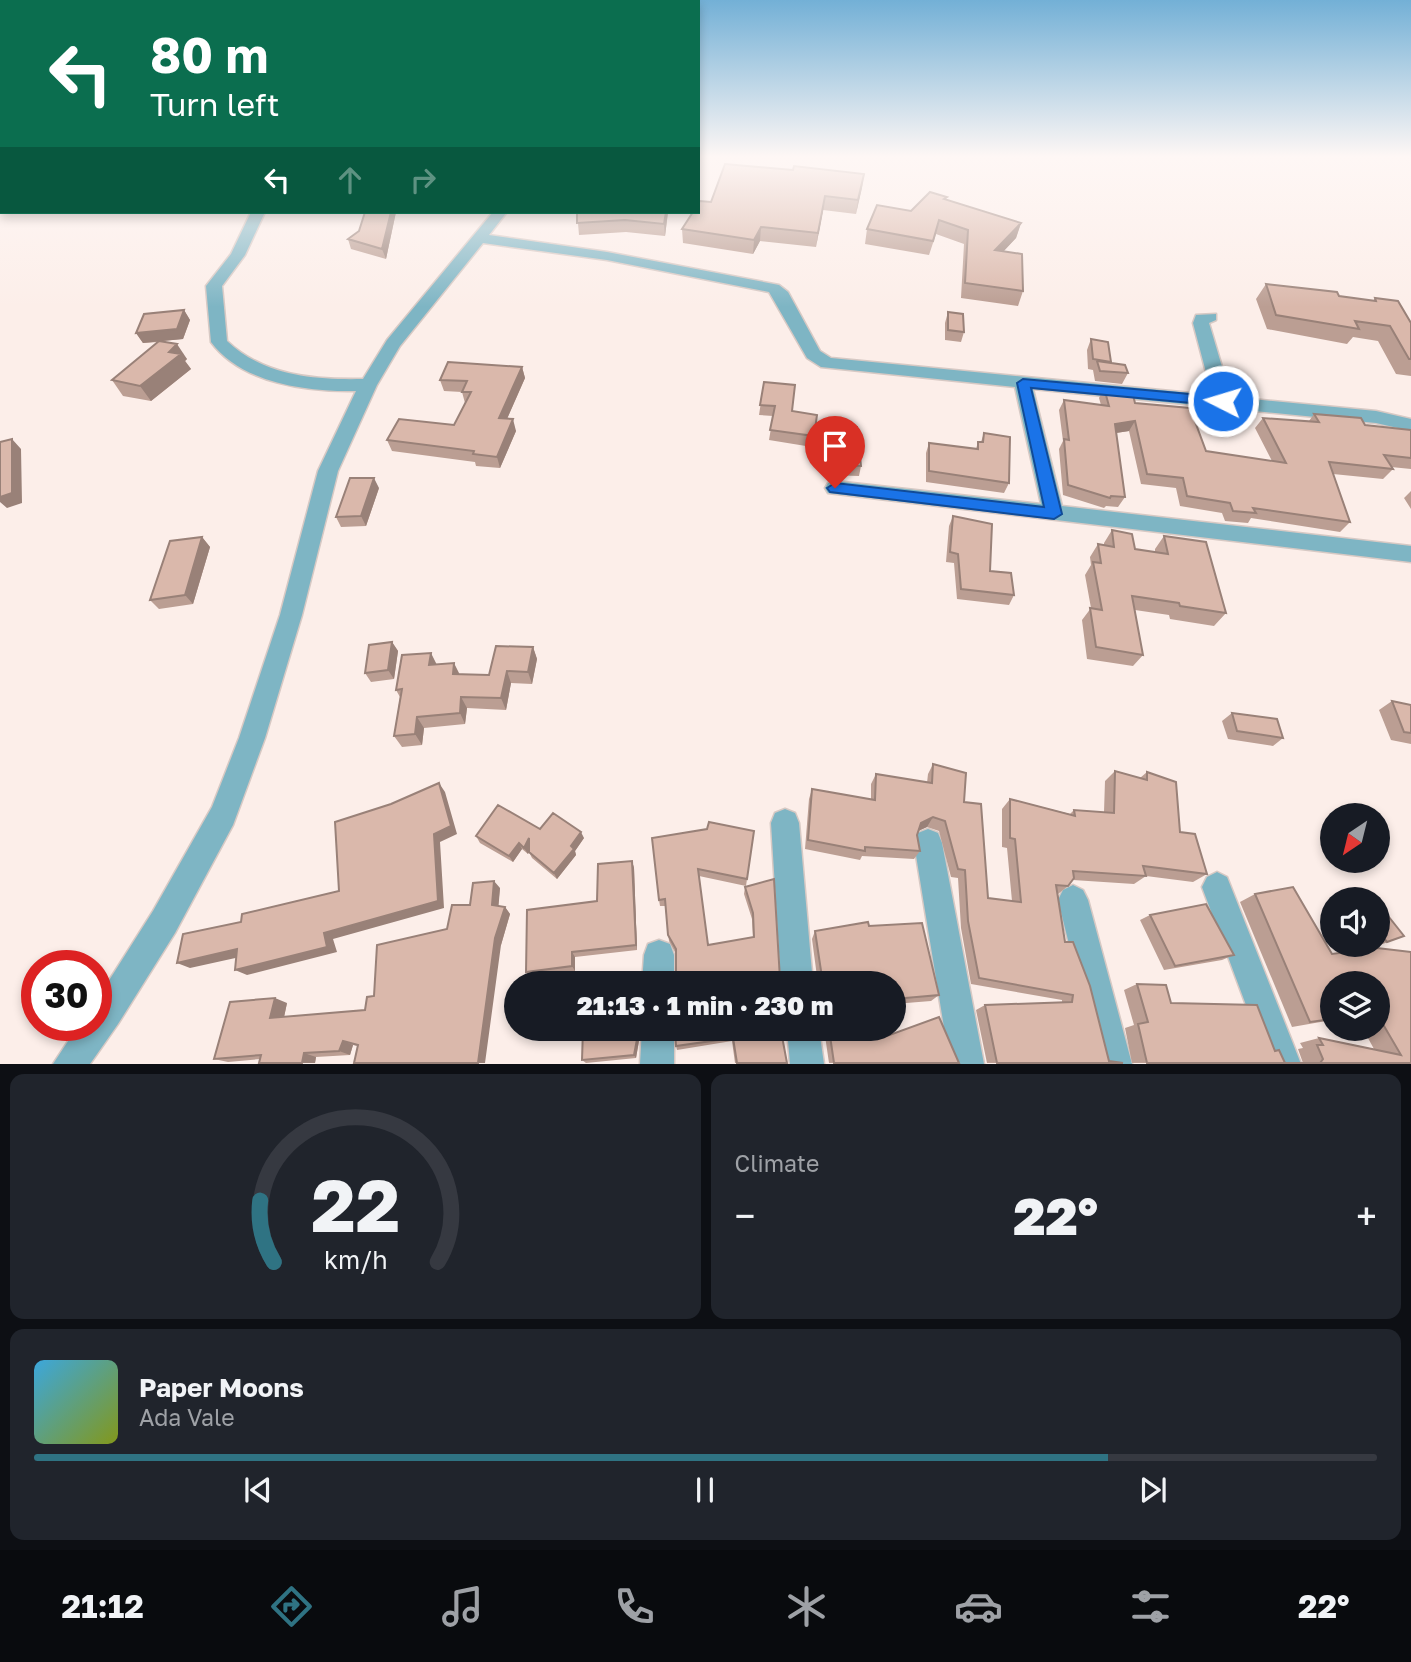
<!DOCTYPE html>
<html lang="en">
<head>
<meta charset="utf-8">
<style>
  body { margin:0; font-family:"Golos Text",sans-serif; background:#20242c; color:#f1f3f6; height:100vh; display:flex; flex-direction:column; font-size:26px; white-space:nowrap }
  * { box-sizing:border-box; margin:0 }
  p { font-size:23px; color:#9ea1a6 }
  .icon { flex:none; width:38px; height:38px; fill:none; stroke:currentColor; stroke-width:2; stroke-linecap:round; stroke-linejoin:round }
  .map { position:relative; height:1064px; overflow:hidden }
  .drawer { display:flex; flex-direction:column; gap:10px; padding:10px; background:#0d0f14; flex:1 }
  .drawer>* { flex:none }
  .guide { position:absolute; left:0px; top:0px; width:700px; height:214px; box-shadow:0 4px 10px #0003; background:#0b6e4f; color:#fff; overflow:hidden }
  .needle { width:46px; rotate:215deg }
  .buttons { position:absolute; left:1320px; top:803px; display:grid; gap:14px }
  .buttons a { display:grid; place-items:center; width:70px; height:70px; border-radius:50%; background:#171b24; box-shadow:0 4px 10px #0003; font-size:35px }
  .speed { position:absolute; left:21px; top:950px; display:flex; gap:14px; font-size:35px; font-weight:700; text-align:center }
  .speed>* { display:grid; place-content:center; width:91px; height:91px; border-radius:50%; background:#171b24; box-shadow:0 4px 10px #0003; line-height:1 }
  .speed .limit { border:10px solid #d22; background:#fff; color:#111 }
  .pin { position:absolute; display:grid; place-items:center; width:60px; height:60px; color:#fff; margin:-72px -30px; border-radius:50% 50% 50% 0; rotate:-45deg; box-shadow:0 0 7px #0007 }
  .pin .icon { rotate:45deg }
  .me { position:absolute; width:77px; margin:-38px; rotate:275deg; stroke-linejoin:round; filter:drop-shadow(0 0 5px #0008) }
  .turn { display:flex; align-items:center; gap:24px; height:147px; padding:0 35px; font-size:32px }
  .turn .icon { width:91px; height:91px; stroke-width:2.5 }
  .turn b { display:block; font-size:49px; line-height:60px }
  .lanes { display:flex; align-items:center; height:66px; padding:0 35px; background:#0003; justify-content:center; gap:35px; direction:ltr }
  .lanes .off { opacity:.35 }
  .big { font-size:52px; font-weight:800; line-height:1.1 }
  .drawer .widget { flex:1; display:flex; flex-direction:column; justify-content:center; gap:10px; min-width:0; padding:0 24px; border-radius:14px; background:#20242c }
  .drawer .dial { align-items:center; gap:0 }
  .dial svg { height:182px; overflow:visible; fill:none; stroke:#363941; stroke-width:7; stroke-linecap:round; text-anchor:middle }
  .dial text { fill:#f1f3f6; stroke:none }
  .song { display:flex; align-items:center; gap:21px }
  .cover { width:84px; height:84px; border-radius:10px; background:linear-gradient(135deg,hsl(200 70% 55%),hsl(70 70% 35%)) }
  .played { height:7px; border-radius:4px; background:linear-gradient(90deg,#2f7383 80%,#363941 80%) }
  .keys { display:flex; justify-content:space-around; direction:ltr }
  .heat { display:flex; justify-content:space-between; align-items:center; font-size:38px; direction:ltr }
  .drawer .tiles { flex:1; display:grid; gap:10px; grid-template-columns:1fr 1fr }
  .widget:last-child { grid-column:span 2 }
  .trip { position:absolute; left:504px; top:971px; width:402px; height:70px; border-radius:35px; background:#171b24; box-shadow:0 4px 10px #0003; font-weight:800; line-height:70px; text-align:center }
  .menu { display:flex; height:112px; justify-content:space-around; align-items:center; background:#090b0e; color:#9ea1a6 }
  .menu .icon { width:49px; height:49px }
  .menu .active { color:#2f7383 }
  .menu b { font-size:32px; color:#f1f3f6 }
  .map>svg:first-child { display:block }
</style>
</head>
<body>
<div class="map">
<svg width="1411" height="1064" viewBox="0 0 1411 1064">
  <rect width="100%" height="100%" fill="#fceee9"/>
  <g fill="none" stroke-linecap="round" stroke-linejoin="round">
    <defs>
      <path id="minor" d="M251 212H265L245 255 222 286 227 341C264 376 314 380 363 379L387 340 493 212H507L489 235 607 252 779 285 788 292 820 351 831 358 1212 395 1193 323 1196 315 1216 314V320L1209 323 1231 397 1376 411 1411 419V431L1376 423 1033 389 1062 506 1411 546V562L828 493 825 488 828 483 835 481 1041 504 1015 387 821 367 807 358 769 292 607 260 483 243 400 346 377 385 338 471 302 615 265 738 233 825 175 933 118 1024 90 1064H53L78 1026H96V1001L153 911 212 807 239 738 280 615 318 471 356 391C309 392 242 384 211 342L206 286 231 254Z
        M785 809 795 813 799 823 813 984H781L771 823 775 813Z
        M928 829 938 833 942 843 984 1064H950L914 843 918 833Z
        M1217 872 1227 877 1301 1064H1268L1202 887 1207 877Z
        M1073 885 1083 890 1088 900 1132 1064H1099L1058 900 1063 890Z
        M659 940 670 944 674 955V984H642L644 955 648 944Z
        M642 1029H674V1064H640Z
        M787 1029H819L824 1064H790Z"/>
    </defs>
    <use href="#minor" stroke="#d7c9c4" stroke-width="3"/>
    <use href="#minor" fill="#7eb5c4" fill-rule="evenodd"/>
  </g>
  <path fill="#bb9e93" d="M793 170 864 174 856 214 823 210 816 247 760 241 753 254 683 243 682 229 711 202Z
    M947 197 946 200 1021 223 1016 238 1003 251 1023 291 1018 306 961 298 964 244 936 234 929 255 865 244 867 229Z
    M365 212H396L386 259 351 249 348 239 359 231Z
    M577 212H668L665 236 626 232 579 235Z
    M1266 284 1373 301 1375 298 1411 323V376L1396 374 1378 341 1353 337 1347 344 1267 329 1256 299Z
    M184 310 190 320 183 339 161 341 187 359 185 361 191 369 151 401 123 396 112 380 158 342 143 343 136 333Z
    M948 312 964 332 961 342 945 340V323Z
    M1091 339 1111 362 1128 373 1122 384 1095 381 1093 370 1088 369 1087 350Z
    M522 367 525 378 507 419 516 431 500 468 476 466 475 462 392 451 387 440 454 425 465 403 462 392 444 391 440 380Z
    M764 382 792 411 817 415 812 447 769 440 773 416 759 415Z
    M1104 388 1135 403 1206 451 1272 461 1255 428 1263 418 1309 421 1314 414 1365 425 1411 430V469L1391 467 1393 469 1383 479 1333 474 1350 522 1340 532 1251 518 1248 523 1225 521 1222 513 1180 506 1176 488 1141 484 1129 431 1116 433 1125 497 1118 507 1106 506 1104 508 1063 495 1059 449 1063 441 1059 410 1064 400 1101 405 1099 398Z
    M824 426 861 466 859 476 825 475 823 436Z
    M984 433 1009 483 1004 493 926 482V453L929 443 976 449 978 442H981Z
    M379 488 366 526 341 527 336 517Z
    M1411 491V509L1404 498Z
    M953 516 990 571 1014 595 1009 605 957 599 954 563 946 562 949 526Z
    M1112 530 1135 549 1155 552V549L1164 536 1226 613 1214 626 1170 619 1169 615 1135 610 1143 655 1133 666 1087 659 1082 620 1091 608 1085 575 1091 565 1090 557 1098 544 1104 545V543Z
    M202 537 210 547 193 604 159 609 150 600Z
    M392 642 398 651 394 679 371 682 365 673Z
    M533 647 537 659 532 684 511 683 506 710 467 708 465 724 424 728 422 745 402 747 394 736 400 697 396 690 437 665 459 674 489 675Z
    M1392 701 1411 705V744L1391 740 1379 710Z
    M1232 713 1283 738 1273 746 1228 739 1222 721Z
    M933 764 964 802 988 898 1012 901 1007 848 1002 847V809L1010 799 1070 814 1074 810 1104 812 1105 781 1115 771 1140 778 1147 772 1180 832 1207 874 1193 882 1146 876 1134 884 1073 880 1068 886 1058 894 1065 942 1109 1061 1123 1063H987L976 1010 985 1005 1062 1003V1000L971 984 961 928 958 878 951 877 939 831 927 827 918 831 917 835 920 851 914 859 862 856 860 860 805 849 809 799 812 789 871 799V784L876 774 927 783 928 774Z
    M540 829 584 838 575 851 576 855 557 879 532 858 529 852 528 854 522 849 513 862 480 843 476 836Z
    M707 829 754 831 746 886 699 876 708 945 753 938 752 919 744 894 745 887 780 979H676V954L669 941 665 906H660L659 900Z
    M632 861 634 868 637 950 575 957V971L530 977 526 972 597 901Z
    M500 888 498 906 505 907 510 914 501 945 358 1046 353 1045 350 1055 316 1057 315 1063H259L260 1059 228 1062 214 1059 287 1003 284 1017 365 1010 374 996 447 929 470 905Z
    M1255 894 1332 954 1411 952V1063H1132L1125 1028 1134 1025 1124 990 1137 984 1171 1003 1275 1051 1285 1063H1303L1298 1049 1303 1048 1300 1043 1319 1038 1374 1049 1363 1029H1377V984H1332V1020L1292 1027 1240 902Z
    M1377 908 1404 936 1380 945 1377 942Z
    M1150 915 1234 955 1222 960 1164 970 1140 920Z
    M869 926 939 995 931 1001 894 1004V984H818L812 939 815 931Z
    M641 1029 636 1058 586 1063 582 1060Z
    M824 1029H886L887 1036 959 1063H829Z
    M787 1031 785 1034 782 1035 787 1063H735L732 1041 677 1050 676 1046Z"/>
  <path fill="#998178" d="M864 174 862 188 856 214 858 200Z
    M825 196 823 210 816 247 818 233Z
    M391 212H396L386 259 382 249Z
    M666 212H668L665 236 664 224Z
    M1021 223 1016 238 991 265 995 250Z
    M761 227 760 241 753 254 754 240Z
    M184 310 190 320 183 339 143 343 136 333Z
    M177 344 187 359 185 361 191 369 151 401 140 386 169 352Z
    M522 367 525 378 502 430 499 418Z
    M513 419 516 431 500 468 497 457Z
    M1135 421 1129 431 1109 434 1115 424Z
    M12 439 21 449 22 503 7 508 0 502V497Z
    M374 478 379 488 366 526 361 516Z
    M202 537 210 547 193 604 185 595Z
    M392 642 398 651 394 679 388 670Z
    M533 647 537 659 532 684 528 672Z
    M431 653 437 665H429Z
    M454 663 460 675 453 674Z
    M507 671 511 683 506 710 501 698Z
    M461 697 467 708 465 724 460 713Z
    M417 717 424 728 422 745 415 734Z
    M439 783 445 792 457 834 440 842 444 908 333 939 337 952 247 975 235 970 324 933 434 834Z
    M933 817 927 827 916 832 921 823Z
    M581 832 584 838 575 851 576 855 557 879 554 873 571 846Z
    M529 838 532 845 528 854 524 848Z
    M519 843 522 849 513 862 509 856Z
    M632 861 634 868 637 950 636 945Z
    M494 881 500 888 498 912 492 905Z
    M505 907 510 914 501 945 485 1063H478L495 938Z
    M237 949 249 955 190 968 177 963Z
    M572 952 575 957V971L572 966Z
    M275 998 287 1003 283 1022 270 1018Z
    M639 1029H641L636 1058 634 1055Z
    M343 1041 353 1045 350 1055 339 1051Z
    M304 1053 316 1057 315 1063H302Z"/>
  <path fill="#dab8ab" stroke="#998178" stroke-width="2" d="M725 164 793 170 794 166 864 174 858 200 825 196 818 233 761 227 754 240 682 229 693 212H698V203L700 201 711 202Z
    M930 192 947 197 944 199 1021 223 995 250 1022 254 1023 291 965 283 968 230 939 220 933 241 867 229 877 205 911 211Z
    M365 212H391L382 249 348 239 359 231Z
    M577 212H666L664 224 625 220 577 223Z
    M1266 284 1337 292 1339 296 1376 301 1375 298 1398 301 1411 323V359H1409L1390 326 1355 321 1359 329 1276 315Z
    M184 310 177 329 136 333 144 314Z
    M948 312 963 314 964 332 948 330Z
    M1091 339 1108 342 1111 362 1093 359Z
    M159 341 177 344 169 352 181 354 140 386 112 380Z
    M1097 361 1125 365 1128 373 1100 371Z
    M448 362 522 367 499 418 513 419 497 457 473 454 474 451 387 440 399 419 454 425 471 392H462L467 381 440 380Z
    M764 382 795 385 792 411 817 415 814 436 770 430 775 406 760 405Z
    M1104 388 1132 391 1135 403 1190 408 1206 451 1286 463 1263 418 1319 422 1314 414 1361 418 1365 425 1411 430V458L1384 455 1393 469 1329 462 1350 522 1253 508 1256 513 1233 511 1230 503 1187 496 1183 478 1147 474 1135 421 1115 424 1125 497 1111 496 1110 498 1068 485 1064 439 1069 440 1064 400 1109 406Z
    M824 426 857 427 861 466 826 464Z
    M984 433 1010 437 1009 483 929 471V443L978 449V442H983Z
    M12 439V493L0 497V442Z
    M350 478H374L361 516 336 517Z
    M953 516 992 524 990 571 1011 573 1014 595 961 589 958 554 950 552Z
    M1112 530 1132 534 1135 549 1168 554 1164 536 1206 542 1226 613 1180 606 1179 603 1132 596 1143 655 1096 647 1090 608 1102 610 1093 562 1101 563 1098 544 1114 547Z
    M202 537 185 595 150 600 170 541Z
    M392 642 388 670 365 673 369 645Z
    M496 646 533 647 528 672 507 671 501 698 461 697 460 713 417 717 415 734 394 736 402 689 396 690 402 655 431 653 429 665 454 663 453 674 489 675Z
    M1392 701 1411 705V733L1404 732Z
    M1232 713 1277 719 1283 738 1237 731Z
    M933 764 966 773 964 802 981 804 988 898 1021 902 1015 839 1010 838V799L1075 816 1074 810 1114 813 1115 771 1147 780V772L1176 782 1180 832 1195 834 1207 874 1143 866 1146 876 1073 871 1074 878 1068 886 1056 885 1065 942H1073L1090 986 1109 1061 1123 1063H997L985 1005 1072 1002 1073 995 979 978 968 921 965 870 958 869 945 821 933 817 921 823 917 835 920 851 865 847V851L808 840 812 789 875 800 876 774 932 783Z
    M439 783 451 826 434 834 438 901 324 933 327 947 235 970 237 949 177 963 183 934 241 922 242 914 339 891 335 822 391 804Z
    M498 805 540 829 553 813 581 832 571 846 574 849 554 873 529 852V838L524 848 519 843 509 856 476 836Z
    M709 822 754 831 747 879 698 869 708 945 754 937 753 913 745 887 774 879 780 979 788 982V984H670V982L676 979V949L668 935 665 899 659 900 652 838 707 829Z
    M632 861 636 945 572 952V966L526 972 527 910 597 901 598 864Z
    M494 881 492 905 505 907 495 938 478 1063H354L358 1045 343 1041 339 1051 304 1053 302 1063H259L261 1055 214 1059 230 1002 275 998 270 1018 365 1010 367 997 374 996 377 945 447 929 452 905H470L473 883Z
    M1293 887 1332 954 1377 948 1411 952V1063H1147L1138 1024 1148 1022 1137 984 1166 985 1171 1003 1257 1005 1275 1051 1279 1050 1285 1063H1320L1323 1059 1317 1045H1323L1319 1038 1401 1055 1377 1014V984H1332V1019L1310 1022 1255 894Z
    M1206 904 1234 955 1175 966 1150 915Z
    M1381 907 1404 936 1387 942 1377 930V908Z
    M868 922 869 926 922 923 939 995 894 999V984H823L815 931Z
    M939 1017 959 1063H834L829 1029H886L887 1036Z
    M583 1029H639L634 1055 582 1060Z
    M675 1029H787V1031H781L787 1063H737L733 1038 676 1046Z"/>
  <linearGradient id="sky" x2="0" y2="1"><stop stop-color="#73b0d6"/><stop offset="0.51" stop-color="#fef7f5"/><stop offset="1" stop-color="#fef7f5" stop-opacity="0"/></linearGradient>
  <rect width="1411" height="307" fill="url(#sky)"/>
  <path fill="#1a73e8" stroke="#114b97" stroke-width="2" d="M1023 379 1223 397 1229 401 1223 406 1031 388 1062 514 1054 519 830 492 827 488 835 483 1044 507 1017 383Z"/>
</svg>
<div class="buttons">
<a><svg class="needle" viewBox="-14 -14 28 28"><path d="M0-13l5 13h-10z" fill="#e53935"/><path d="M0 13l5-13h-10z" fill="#9ea1a6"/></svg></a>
<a><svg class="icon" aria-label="sound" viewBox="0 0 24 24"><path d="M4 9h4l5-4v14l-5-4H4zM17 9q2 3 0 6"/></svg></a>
<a><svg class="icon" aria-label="layers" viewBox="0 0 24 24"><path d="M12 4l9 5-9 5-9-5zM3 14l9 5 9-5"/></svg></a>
</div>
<div class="speed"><div class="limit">30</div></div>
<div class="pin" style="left:835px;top:488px;background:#d93025"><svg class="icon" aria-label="arrive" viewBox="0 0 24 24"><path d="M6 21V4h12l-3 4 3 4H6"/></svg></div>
<svg class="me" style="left:1223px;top:401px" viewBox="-20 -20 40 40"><circle r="17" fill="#1a73e8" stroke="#fff" stroke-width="3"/><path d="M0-11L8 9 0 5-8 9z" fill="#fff"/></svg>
<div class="trip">21:13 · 1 min · 230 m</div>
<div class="guide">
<div class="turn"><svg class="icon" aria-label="left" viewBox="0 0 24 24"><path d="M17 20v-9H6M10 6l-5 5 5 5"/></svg><div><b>80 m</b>Turn left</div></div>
<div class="lanes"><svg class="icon" aria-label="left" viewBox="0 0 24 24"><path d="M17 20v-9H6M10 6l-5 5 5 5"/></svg><svg class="icon off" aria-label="ahead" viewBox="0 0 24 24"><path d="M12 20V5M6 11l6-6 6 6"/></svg><svg class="icon off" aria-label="right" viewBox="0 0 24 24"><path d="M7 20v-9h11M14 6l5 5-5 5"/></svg></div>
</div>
</div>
<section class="drawer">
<div class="tiles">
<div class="widget dial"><svg viewBox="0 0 100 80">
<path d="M14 69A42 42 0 1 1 86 69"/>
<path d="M14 69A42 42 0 0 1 8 42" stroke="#2f7383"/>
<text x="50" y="56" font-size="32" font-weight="700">22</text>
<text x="50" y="72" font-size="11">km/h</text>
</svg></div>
<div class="widget"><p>Climate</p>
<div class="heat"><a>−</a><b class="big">22°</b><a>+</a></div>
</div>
<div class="widget">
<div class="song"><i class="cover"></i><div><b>Paper Moons</b><p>Ada Vale</p></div></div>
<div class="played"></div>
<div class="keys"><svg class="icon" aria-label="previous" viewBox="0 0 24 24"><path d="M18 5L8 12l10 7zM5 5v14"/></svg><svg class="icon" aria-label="pause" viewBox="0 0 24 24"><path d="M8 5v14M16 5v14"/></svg><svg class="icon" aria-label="next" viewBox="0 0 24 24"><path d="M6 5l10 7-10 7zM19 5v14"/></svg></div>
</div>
</div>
</section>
<nav class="menu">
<b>21:12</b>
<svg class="icon active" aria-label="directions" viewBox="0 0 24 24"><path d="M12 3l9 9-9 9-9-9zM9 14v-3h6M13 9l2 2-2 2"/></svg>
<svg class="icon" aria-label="music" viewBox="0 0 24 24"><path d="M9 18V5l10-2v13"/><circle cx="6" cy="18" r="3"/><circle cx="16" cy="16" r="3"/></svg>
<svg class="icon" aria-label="phone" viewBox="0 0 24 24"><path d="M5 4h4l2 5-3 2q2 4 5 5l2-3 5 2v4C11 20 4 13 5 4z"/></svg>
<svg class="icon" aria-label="climate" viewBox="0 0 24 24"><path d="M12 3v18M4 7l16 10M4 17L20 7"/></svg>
<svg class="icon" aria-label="car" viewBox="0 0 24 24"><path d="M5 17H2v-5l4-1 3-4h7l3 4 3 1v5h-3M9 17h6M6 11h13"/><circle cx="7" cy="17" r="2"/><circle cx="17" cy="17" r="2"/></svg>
<svg class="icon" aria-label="filters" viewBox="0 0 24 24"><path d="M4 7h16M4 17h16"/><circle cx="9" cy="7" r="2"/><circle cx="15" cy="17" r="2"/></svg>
<b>22°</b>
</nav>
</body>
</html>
